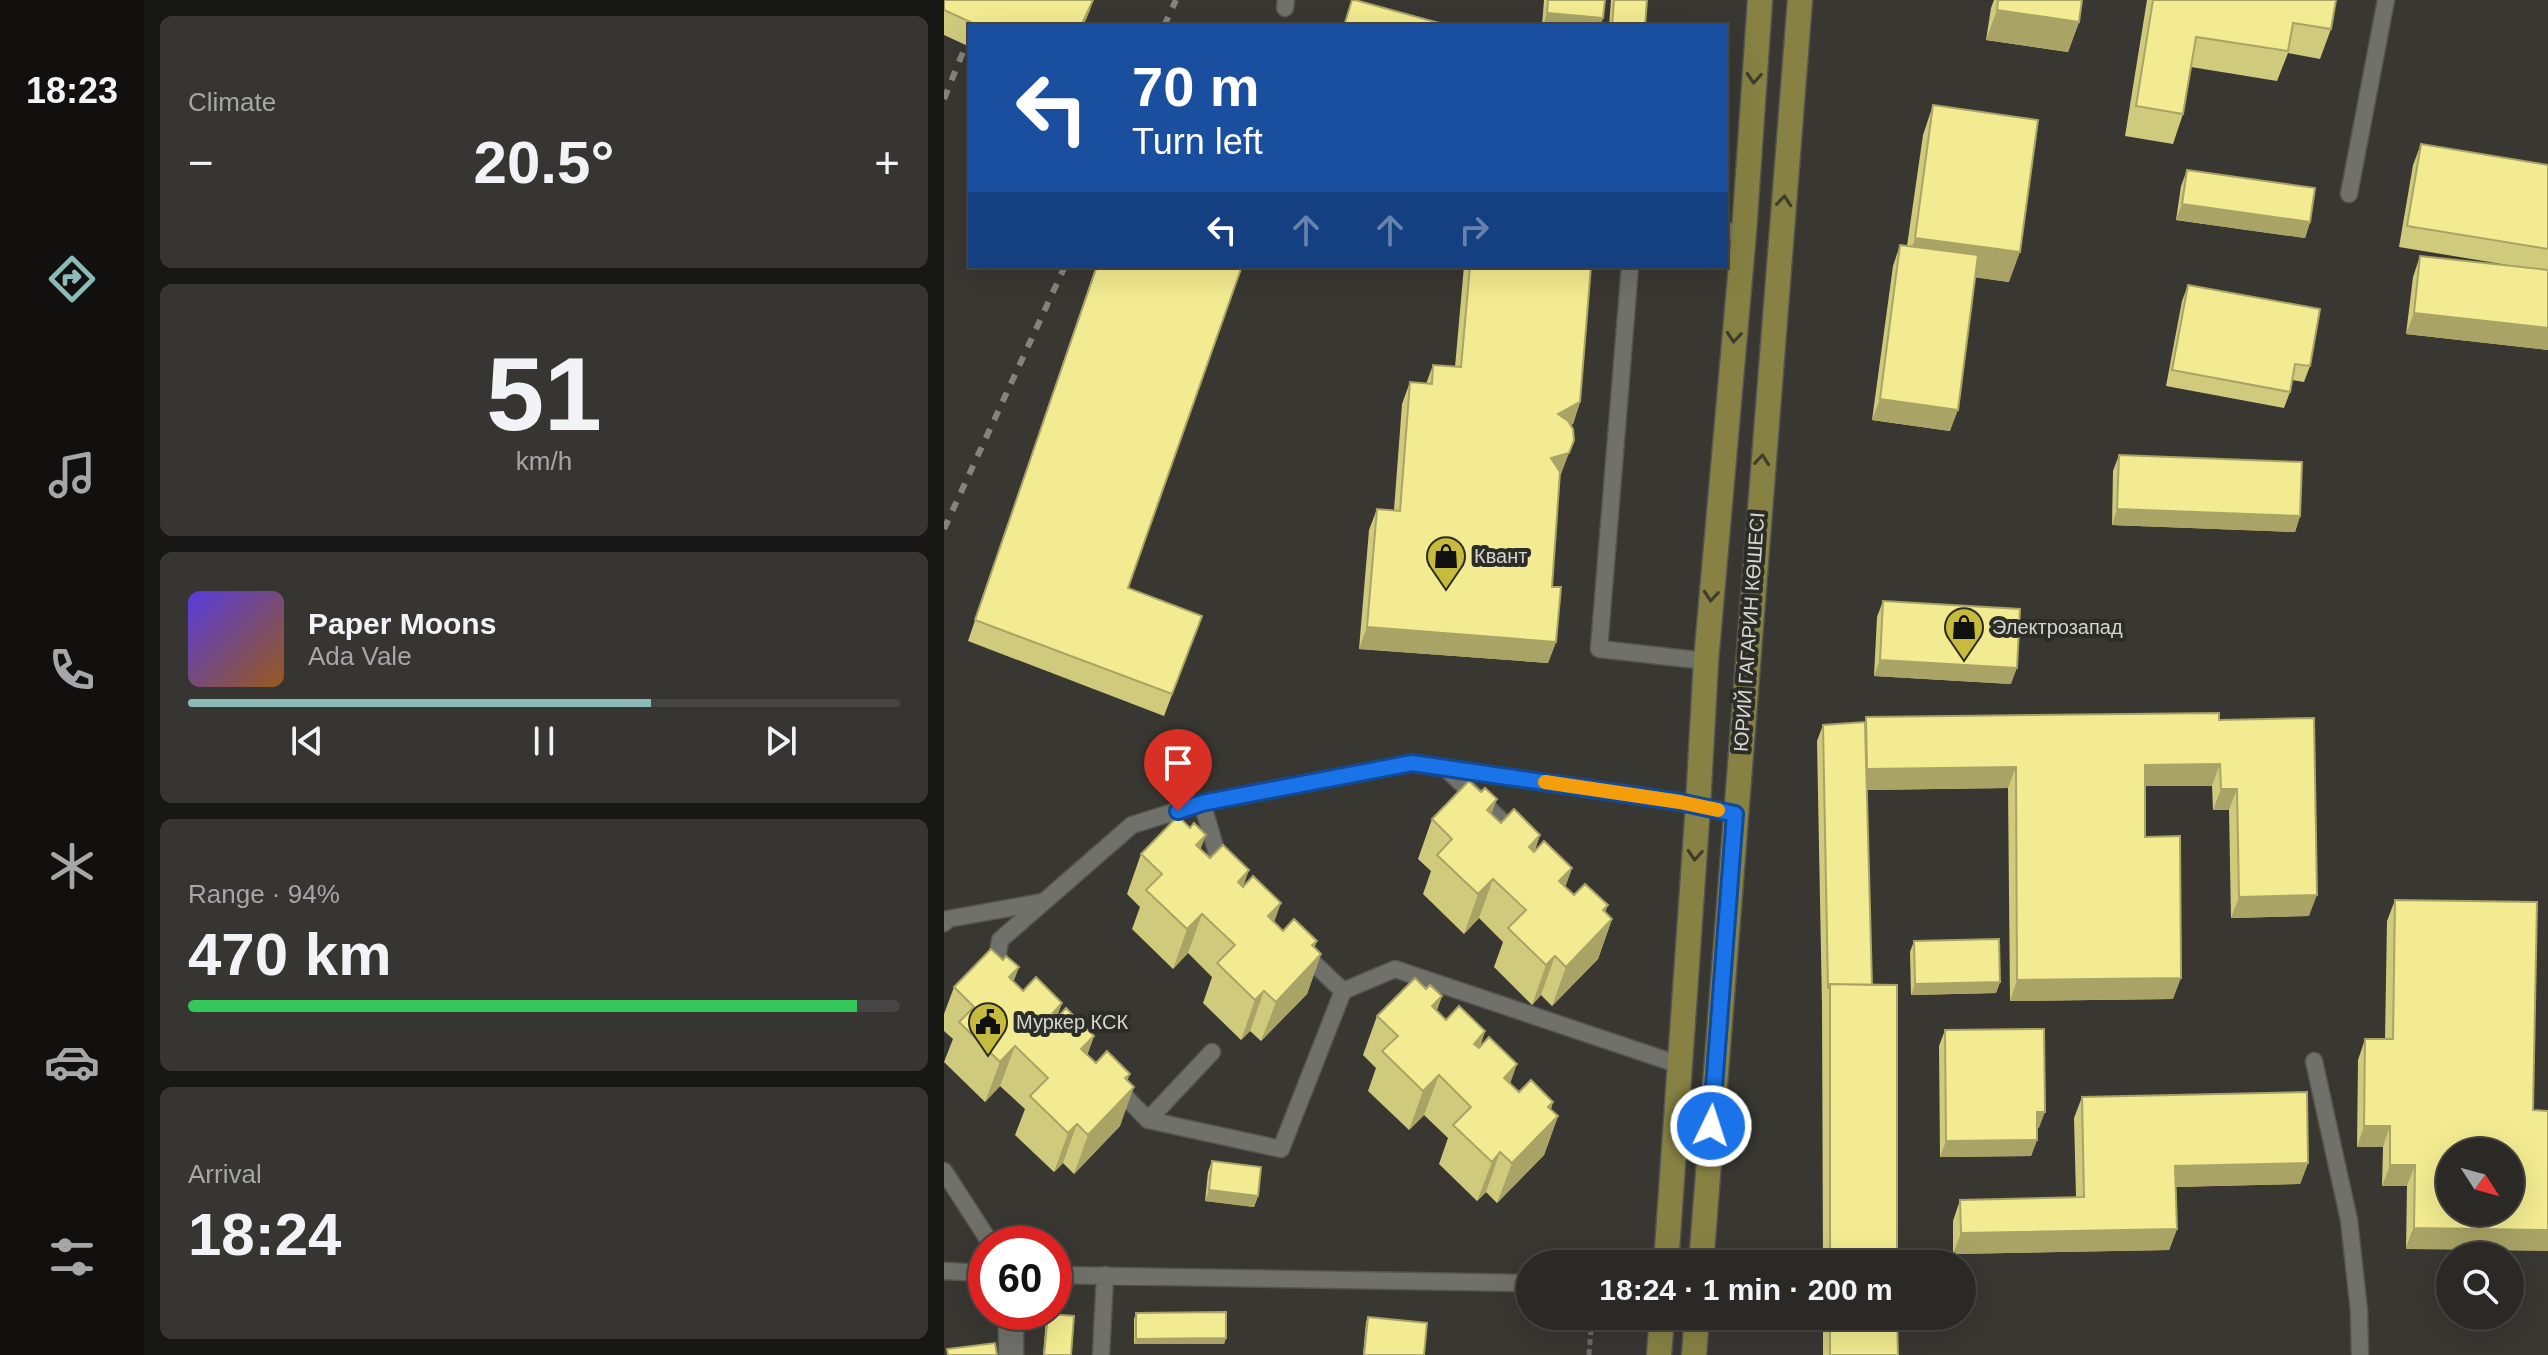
<!DOCTYPE html>
<html lang="en">
<head>
<meta charset="utf-8">
<style>
  body { margin:0; font-family:Arial,sans-serif; background:#363532; color:#f1f3f6; height:100vh; display:flex; flex-direction:column; font-size:30px; white-space:nowrap }
  * { box-sizing:border-box; margin:0 }
  p { font-size:26px; color:#a5a6a7 }
  .icon { flex:none; width:44px; height:44px; fill:none; stroke:currentColor; stroke-width:2; stroke-linecap:round; stroke-linejoin:round }
  .map { position:relative; flex:1; overflow:hidden }
  .sheet { display:flex; flex-direction:column; gap:16px; padding:16px; background:#171715; width:800px }
  .sheet>* { flex:none }
  .hud { position:absolute; left:24px; top:24px; width:760px; height:244px; border-radius:0px; box-shadow:0 8px 32px #0002,0 0 0 2px #464543; background:#1a4fa0; color:#fff; overflow:hidden }
  .needle { width:52px; rotate:126deg }
  .buttons { position:absolute; left:1492px; top:1138px; display:grid; gap:16px }
  .buttons a { display:grid; place-items:center; width:88px; height:88px; border-radius:50%; background:#2a2926; box-shadow:0 8px 32px #0002,0 0 0 2px #464543; font-size:40px }
  .speed { position:absolute; left:24px; top:1226px; display:flex; gap:16px; font-size:40px; font-weight:700; text-align:center }
  .speed>* { display:grid; place-content:center; width:104px; height:104px; border-radius:50%; background:#2a2926; box-shadow:0 8px 32px #0002,0 0 0 2px #464543; line-height:1 }
  .speed .limit { border:12px solid #d22; background:#fff; color:#111 }
  .pin { position:absolute; display:grid; place-items:center; width:68px; height:68px; color:#fff; margin:-82px -34px; border-radius:50% 50% 50% 0; rotate:-45deg; box-shadow:0 0 8px #0007 }
  .pin .icon { rotate:45deg }
  .me { position:absolute; width:88px; margin:-44px; rotate:4deg; stroke-linejoin:round; filter:drop-shadow(0 0 6px #0008) }
  .turn { display:flex; align-items:center; gap:28px; height:168px; padding:0 32px; font-size:36px }
  .turn .icon { width:104px; height:104px; stroke-width:2.5 }
  .turn b { display:block; font-size:56px; line-height:68px }
  .lanes { display:flex; align-items:center; height:76px; padding:0 32px; background:#0003; justify-content:center; gap:40px; direction:ltr }
  .lanes .off { opacity:.35 }
  .big { font-size:60px; font-weight:600; line-height:1.1 }
  .sheet .tile { flex:1; display:flex; flex-direction:column; justify-content:center; gap:12px; min-width:0; padding:0 28px; border-radius:12px; background:#363532 }
  .sheet .dial { align-items:center; gap:0 }
  .dial b { font-size:104px; line-height:1 }
  .song { display:flex; align-items:center; gap:24px }
  .cover { width:96px; height:96px; border-radius:12px; background:linear-gradient(135deg,hsl(250 70% 55%),hsl(30 70% 35%)) }
  .played { height:8px; border-radius:4px; background:linear-gradient(90deg,#8bbbb9 65%,#464543 65%) }
  .keys { display:flex; justify-content:space-around; direction:ltr }
  .heat { display:flex; justify-content:space-between; align-items:center; font-size:44px; direction:ltr }
  .charge { height:12px; border-radius:6px; background:linear-gradient(90deg,#34c759 94%,#464543 0) }
  .trip { position:absolute; left:572px; top:1250px; width:460px; height:80px; border-radius:40px; background:#2a2926; box-shadow:0 8px 32px #0002,0 0 0 2px #464543; font-weight:600; line-height:80px; text-align:center }
  main { display:flex; flex:1; min-height:0 }
  .tab-bar { display:flex; flex-direction:column; width:144px; justify-content:space-around; align-items:center; background:#11100f; color:#a5a6a7 }
  .tab-bar .icon { width:56px; height:56px }
  .tab-bar .current { color:#8bbbb9 }
  .tab-bar b { font-size:36px; color:#f1f3f6 }
  .map>svg:first-child { display:block }
</style>
</head>
<body>
<main>
<nav class="tab-bar">
<b>18:23</b>
<svg class="icon current" aria-label="directions" viewBox="0 0 24 24"><path d="M12 3l9 9-9 9-9-9zM9 14v-3h6M13 9l2 2-2 2"/></svg>
<svg class="icon" aria-label="music" viewBox="0 0 24 24"><path d="M9 18V5l10-2v13"/><circle cx="6" cy="18" r="3"/><circle cx="16" cy="16" r="3"/></svg>
<svg class="icon" aria-label="phone" viewBox="0 0 24 24"><path d="M5 4h4l2 5-3 2q2 4 5 5l2-3 5 2v4C11 20 4 13 5 4z"/></svg>
<svg class="icon" aria-label="climate" viewBox="0 0 24 24"><path d="M12 3v18M4 7l16 10M4 17L20 7"/></svg>
<svg class="icon" aria-label="car" viewBox="0 0 24 24"><path d="M5 17H2v-5l4-1 3-4h7l3 4 3 1v5h-3M9 17h6M6 11h13"/><circle cx="7" cy="17" r="2"/><circle cx="17" cy="17" r="2"/></svg>
<svg class="icon" aria-label="filters" viewBox="0 0 24 24"><path d="M4 7h16M4 17h16"/><circle cx="9" cy="7" r="2"/><circle cx="15" cy="17" r="2"/></svg>
</nav>
<section class="sheet">
<div class="tile"><p>Climate</p>
<div class="heat"><a>−</a><b class="big">20.5°</b><a>+</a></div>
</div>
<div class="tile dial"><b>51</b><p>km/h</p></div>
<div class="tile">
<div class="song"><i class="cover"></i><div><b>Paper Moons</b><p>Ada Vale</p></div></div>
<div class="played"></div>
<div class="keys"><svg class="icon" aria-label="previous" viewBox="0 0 24 24"><path d="M18 5L8 12l10 7zM5 5v14"/></svg><svg class="icon" aria-label="pause" viewBox="0 0 24 24"><path d="M8 5v14M16 5v14"/></svg><svg class="icon" aria-label="next" viewBox="0 0 24 24"><path d="M6 5l10 7-10 7zM19 5v14"/></svg></div>
</div>
<div class="tile"><p>Range · 94%</p><b class="big">470 km</b><div class="charge"></div></div>
<div class="tile"><p>Arrival</p><b class="big">18:24</b></div>
</section>
<div class="map">
<svg width="1604" height="1355" viewBox="0 0 1604 1355">
  <rect width="100%" height="100%" fill="#383732"/>
  <g fill="none" stroke-linecap="round" stroke-linejoin="round">
    <defs>
      <path id="lane" d="M341 8 342 0
        M1405 194 1442 0
        M782 231 800 232
        M686 266 655 649 762 661
        M501 768 574 836
        M258 803 278 870
        M0 923 4 919 98 902
        M358 952 399 991 451 969 736 1065
        M59 973 52 967 56 940 188 825 258 803 468 763 736 802 791 814
        M1370 1061 1405 1220 1415 1311 1416 1355
        M171 1086 204 1120 337 1149 399 991
        M204 1120 268 1052
        M0 1171 47 1244
        M0 1271 42 1273
        M110 1275 586 1283
        M157 1355 161 1275"/>
      <path id="street" d="M67 1312V1355"/>
      <path id="primary" d="M722 1264 754 805 762 661 800 232 816 0
        M757 1264 856 0
        M715 1355 718 1316
        M750 1355 753 1316"/>
    </defs>
    <use href="#lane" stroke="#565651" stroke-width="19"/>
    <use href="#street" stroke="#565651" stroke-width="27"/>
    <use href="#primary" stroke="#565651" stroke-width="27"/>
    <path stroke="#6b6b66" stroke-width="5" stroke-dasharray="6 4" stroke-linecap="butt" d="M645 1355 648 1316"/>
    <use href="#lane" stroke="#71716b" stroke-width="16"/>
    <use href="#street" stroke="#71716b" stroke-width="24"/>
    <use href="#primary" stroke="#878243" stroke-width="24"/>
    <path stroke="#84847f" stroke-width="6" stroke-dasharray="10 10" stroke-linecap="butt" d="M220 26 232 0
      M0 99 26 35
      M0 529 121 266"/>
  </g>
  <path fill="#d0ca7d" d="M0 0 146 10 139 26H26V47L0 35Z
    M600 0H661L659 18 656 26H598Z
    M667 0H703L701 26H665Z
    M1050 0H1054L1135 22 1124 52 1042 40 1047 8Z
    M1203 0H1392L1387 29 1376 59 1344 53 1333 81 1247 67 1239 114 1229 144 1181 136Z
    M989 105 1065 282 1031 277 1006 431 928 420 949 266 956 245 963 246 979 135Z
    M1477 144 1604 165V350L1462 334 1469 277 1476 256 1582 268 1455 247 1469 165Z
    M1243 170 1366 222 1361 238 1232 220 1237 186Z
    M152 266 184 588 258 616 220 716 24 641Z
    M520 266H647L636 402 629 424 626 425 617 474H616L608 587 612 642 604 663 415 649 425 530 433 509 450 510 458 404 466 382 482 384 489 365 511 367Z
    M1244 285 1366 366 1360 382 1348 380 1346 392 1340 408 1222 386 1238 301Z
    M1175 455 1356 516 1351 532 1168 525 1169 471Z
    M939 601 1067 684 930 676 933 617Z
    M922 717 1275 720 1365 916 1287 918 1285 810H1269L1268 786H1201V837L1229 999 1066 1001 1064 788 922 790 928 985 953 1264H879L878 1005 873 741 879 725 921 722Z
    M547 814 557 823 596 835 591 850 628 868 621 887 630 895 662 912 668 919 654 959 608 1006 597 995 588 1005 550 967 559 942 535 918 520 934 479 894 487 871 474 859 488 819Z
    M257 849 300 886 330 922 339 931 371 948 377 954 363 994 317 1041 306 1031 297 1040 259 1003 268 977 244 953 229 969 188 929 196 907 183 894 197 854Z
    M1451 900 1593 902 1462 1249 1463 1186H1438L1439 1147H1413L1414 1060 1421 1039H1441L1443 921Z
    M970 941 1056 982 1052 993 967 995 966 952Z
    M59 960 75 967 69 982 79 991 118 1003 112 1018 150 1036 143 1055 152 1063 183 1080 176 1126 130 1174 119 1163 110 1172 71 1135 81 1109 56 1086 41 1102 0 1062 9 1039 0 1031V1014L10 987Z
    M482 989 498 996 493 1010 502 1020 541 1031 536 1047 566 1084 575 1092 609 1102 607 1109 614 1116 600 1155 553 1203 542 1192 533 1201 495 1164 504 1138 480 1115 465 1130 424 1091 432 1068 419 1055 433 1016Z
    M1001 1030 1095 1128H1093V1140L1087 1156 996 1157 995 1046Z
    M1138 1097 1364 1163 1356 1184 1232 1187 1233 1229 1225 1250 1009 1254V1221L1016 1200 1132 1197 1130 1118Z
    M268 1161 314 1196 310 1207 261 1201 264 1172Z
    M192 1313 282 1338 280 1344H190V1319Z
    M104 1314 127 1355H99L102 1319Z
    M879 1316H953L954 1355H879Z
    M424 1317 480 1355H419L422 1322Z"/>
  <path fill="#a9a466" d="M149 0 146 10 139 26H137Z
    M1053 10 1135 22 1124 52 1042 40Z
    M603 13 659 18 656 26H599Z
    M1238 204 1366 222 1361 238 1232 220Z
    M971 238 1076 252 1065 282 961 268Z
    M1470 313 1604 328V350L1462 334Z
    M936 399 1014 410 1006 431 928 420Z
    M636 402 629 424 606 435 614 414Z
    M630 440 617 474 599 479 607 458Z
    M1173 509 1356 516 1351 532 1168 525Z
    M423 627 612 642 604 663 415 649Z
    M936 660 1073 668 1067 684 930 676Z
    M1276 764 1268 786H1193L1201 765Z
    M1072 767 1064 788 915 790 923 769Z
    M1277 789H1293L1285 810H1269Z
    M553 799 538 839 543 810Z
    M262 835 247 874 252 845Z
    M596 835 582 874 585 847Z
    M628 868 614 907 615 881Z
    M305 870 291 910 294 882Z
    M549 879 535 918 520 934 534 894Z
    M1373 895 1365 916 1287 918 1295 897Z
    M337 903 323 942 324 916Z
    M664 905 653 935 668 919 654 959 608 1006 622 967 659 910Z
    M258 914 244 953 229 969 243 929Z
    M373 941 362 970 377 954 363 994 317 1041 332 1002 368 945Z
    M611 956 597 995 588 1005 602 965Z
    M75 967 60 1007 65 977Z
    M1237 978 1229 999 1066 1001 1073 980Z
    M1056 982 1052 993 967 995 971 984Z
    M320 991 306 1031 297 1040 311 1000Z
    M498 996 483 1035 488 1006Z
    M118 1003 104 1042 107 1015Z
    M541 1031 527 1071 530 1044Z
    M150 1036 136 1075 137 1049Z
    M71 1046 56 1086 41 1102 56 1062Z
    M573 1064 559 1104 560 1078Z
    M186 1074 175 1103 190 1087 176 1126 130 1174 144 1135 181 1078Z
    M495 1075 480 1115 465 1130 479 1091Z
    M609 1102 598 1132 614 1116 600 1155 553 1203 568 1163 604 1107Z
    M1093 1112H1101L1095 1128H1087Z
    M133 1124 119 1163 110 1172 124 1133Z
    M1420 1126H1446L1439 1147H1413Z
    M1093 1140 1087 1156 996 1157 1002 1141Z
    M556 1152 542 1192 533 1201 548 1162Z
    M1364 1163 1356 1184 1224 1187 1231 1166Z
    M1446 1165H1471L1463 1186H1438Z
    M265 1190 314 1196 310 1207 261 1201Z
    M1470 1228 1604 1230V1251L1462 1249Z
    M1233 1229 1225 1250 1009 1254 1017 1233Z
    M282 1338 280 1344H190L192 1339Z"/>
  <path fill="#f2eb91" stroke="#a9a466" stroke-width="2" fill-rule="evenodd" d="M0 0H149L137 26H35L0 10Z
    M408 0H411L506 26H400Z
    M604 0H661L659 18 603 13Z
    M670 0H703L701 26H668Z
    M1054 0H1138L1135 22 1053 10Z
    M1209 0H1392L1387 29 1349 23 1344 51 1252 37 1239 114 1192 106Z
    M989 105 1094 120 1076 252 971 238Z
    M1477 144 1604 165V249L1463 226Z
    M1243 170 1371 188 1366 222 1238 204Z
    M956 245 1034 255 1014 410 936 399Z
    M1476 256 1604 270V328L1470 313Z
    M153 266H298L184 588 258 616 228 694 31 620Z
    M526 266H647L636 402 614 414 624 421 629 429 630 440 625 453 607 458 616 472 608 587H617L612 642 423 627 433 509 456 511 466 382 488 384 489 365 517 367Z
    M1244 285 1376 309 1366 366 1351 364 1346 392 1228 370Z
    M1175 455 1358 462 1356 516 1173 509Z
    M939 601 1076 609 1073 668 936 660Z
    M1275 713V720L1370 718 1373 895 1295 897 1293 789H1277L1276 764 1201 765V837L1236 836 1237 978 1073 980 1072 767 923 769 922 717Z
    M921 722 928 985 886 984 884 989 879 725Z
    M525 781 537 792 541 788 553 799 543 810 557 823 570 809 596 835 585 847 590 852 600 841 628 868 615 881 630 895 641 884 664 905 659 910 668 919 622 967 611 956 602 965 564 928 582 910 549 879 534 894 493 855 508 839 488 819Z
    M234 816 246 828 250 823 262 835 252 845 266 858 279 845 305 870 294 882 299 887 309 876 337 903 324 916 339 931 350 919 373 941 368 945 377 954 332 1002 320 991 311 1000 273 963 291 945 258 914 243 929 202 890 218 874 197 854Z
    M1451 900 1593 902 1589 1110 1604 1111V1230L1470 1228 1471 1165H1446V1126H1420L1421 1039H1449ZM1506 1152H1566V1212H1506Z
    M1055 939 1056 982 971 984 970 941Z
    M47 949 59 960 62 956 75 967 65 977 79 991 92 977 118 1003 107 1015 111 1020 122 1008 150 1036 137 1049 152 1063 163 1051 186 1074 181 1078 190 1087 144 1135 133 1124 124 1133 86 1096 104 1078 71 1046 56 1062 15 1022 30 1007 10 987Z
    M471 978 482 989 486 985 498 996 488 1006 502 1020 515 1006 541 1031 530 1044 535 1048 545 1037 573 1064 560 1078 575 1092 587 1080 609 1102 604 1107 614 1116 568 1163 556 1152 548 1162 509 1125 527 1107 495 1075 479 1091 438 1051 454 1036 433 1016Z
    M886 984 953 985V1264H886Z
    M1100 1029 1101 1112H1093V1140L1002 1141 1001 1030Z
    M1363 1092 1364 1163 1231 1166 1233 1229 1017 1233 1016 1200 1140 1197 1138 1097Z
    M268 1161 317 1167 314 1196 265 1190Z
    M282 1312V1338L192 1339V1313Z
    M104 1314 130 1316 127 1355H100Z
    M886 1316H953L954 1355H886Z
    M424 1317 483 1323 480 1355H420Z
    M51 1343 53 1355H4L3 1349Z"/>
  <defs><path id="oneway-chevron" d="M-2-3.5L2.5 0L-2 3.5" fill="none" stroke-width="1.6" stroke-linecap="round" stroke-linejoin="round" transform="scale(2)"/></defs>
  <g stroke="#3f3e2d">
    <use href="#oneway-chevron" transform="translate(810 78) rotate(94)"/>
    <use href="#oneway-chevron" transform="translate(840 201) rotate(-85)"/>
    <use href="#oneway-chevron" transform="translate(790 337) rotate(95)"/>
    <use href="#oneway-chevron" transform="translate(818 460) rotate(-85)"/>
    <use href="#oneway-chevron" transform="translate(767 596) rotate(95)"/>
    <use href="#oneway-chevron" transform="translate(751 855) rotate(94)"/>
  </g>
  <g fill="none" stroke-linecap="round" stroke-linejoin="round">
    <defs>
      <path id="route" d="M234 811 258 803 468 763 736 802 791 814 767 1126"/>
    </defs>
    <use href="#route" stroke="#114b97" stroke-width="20"/>
    <use href="#route" stroke="#1a73e8" stroke-width="14"/>
    <path stroke="#f59e0b" stroke-width="14" d="M601 782 736 802 774 810"/>
  </g>
  <defs>
    <symbol id="shop-pin" viewBox="-11 -11 22 30"><path d="M0 17L-7.5 6A9.5 9.5 0 1 1 7.5 6Z" fill="#c6bb3c" stroke="#2d2d28"/><path d="M-5-2.5h2.3a2.7 3.5 0 0 1 5.4 0H5L5.5 6h-11ZM-1.5-2.5h3a1.5 2.3 0 0 0-3 0Z" fill="#111"/></symbol>
    <symbol id="civic-pin" viewBox="-11 -11 22 30"><path d="M0 17L-7.5 6A9.5 9.5 0 1 1 7.5 6Z" fill="#c6bb3c" stroke="#2d2d28"/><path d="M-.6-6.5H3V-4.5H.6V-3L4-1V1h2V6H-6V1h2V-1L-.6-3ZM-1.2 2.5V6h2.4V2.5Z" fill="#111"/></symbol>
  </defs>
  <g fill-rule="evenodd">
    <use href="#shop-pin" x="480" y="534" width="44" height="60"/>
    <use href="#shop-pin" x="998" y="605" width="44" height="60"/>
    <use href="#civic-pin" x="22" y="1000" width="44" height="60"/>
  </g>
  <g text-anchor="middle" stroke-width="8" stroke-linejoin="round" paint-order="stroke">
    <g font-size="20" fill="#d5d5d1" stroke="#2d2d28" text-anchor="start">
      <text x="530" y="563">Квант</text>
      <text x="1048" y="634">Электрозапад</text>
      <text x="72" y="1029">Муркер КСК</text>
    </g>
    <g font-size="20" fill="#d5d5d1" stroke="#2d2d28">
      <text transform="translate(805 632) rotate(-86)" y="7">ЮРИЙ ГАГАРИН КӨШЕСІ</text>
    </g>
  </g>
</svg>
<div class="buttons">
<a><svg class="needle" viewBox="-14 -14 28 28"><path d="M0-13l5 13h-10z" fill="#e53935"/><path d="M0 13l5-13h-10z" fill="#a5a6a7"/></svg></a>
<a><svg class="icon" aria-label="search" viewBox="0 0 24 24"><circle cx="10" cy="10" r="6"/><path d="M15 15l6 6"/></svg></a>
</div>
<div class="speed"><div class="limit">60</div></div>
<div class="pin" style="left:234px;top:811px;background:#d93025"><svg class="icon" aria-label="arrive" viewBox="0 0 24 24"><path d="M6 21V4h12l-3 4 3 4H6"/></svg></div>
<svg class="me" style="left:767px;top:1126px" viewBox="-20 -20 40 40"><circle r="17" fill="#1a73e8" stroke="#fff" stroke-width="3"/><path d="M0-11L8 9 0 5-8 9z" fill="#fff"/></svg>
<div class="trip">18:24 · 1 min · 200 m</div>
<div class="hud">
<div class="turn"><svg class="icon" aria-label="left" viewBox="0 0 24 24"><path d="M17 20v-9H6M10 6l-5 5 5 5"/></svg><div><b>70 m</b>Turn left</div></div>
<div class="lanes"><svg class="icon" aria-label="left" viewBox="0 0 24 24"><path d="M17 20v-9H6M10 6l-5 5 5 5"/></svg><svg class="icon off" aria-label="ahead" viewBox="0 0 24 24"><path d="M12 20V5M6 11l6-6 6 6"/></svg><svg class="icon off" aria-label="ahead" viewBox="0 0 24 24"><path d="M12 20V5M6 11l6-6 6 6"/></svg><svg class="icon off" aria-label="right" viewBox="0 0 24 24"><path d="M7 20v-9h11M14 6l5 5-5 5"/></svg></div>
</div>
</div>
</main>
</body>
</html>
